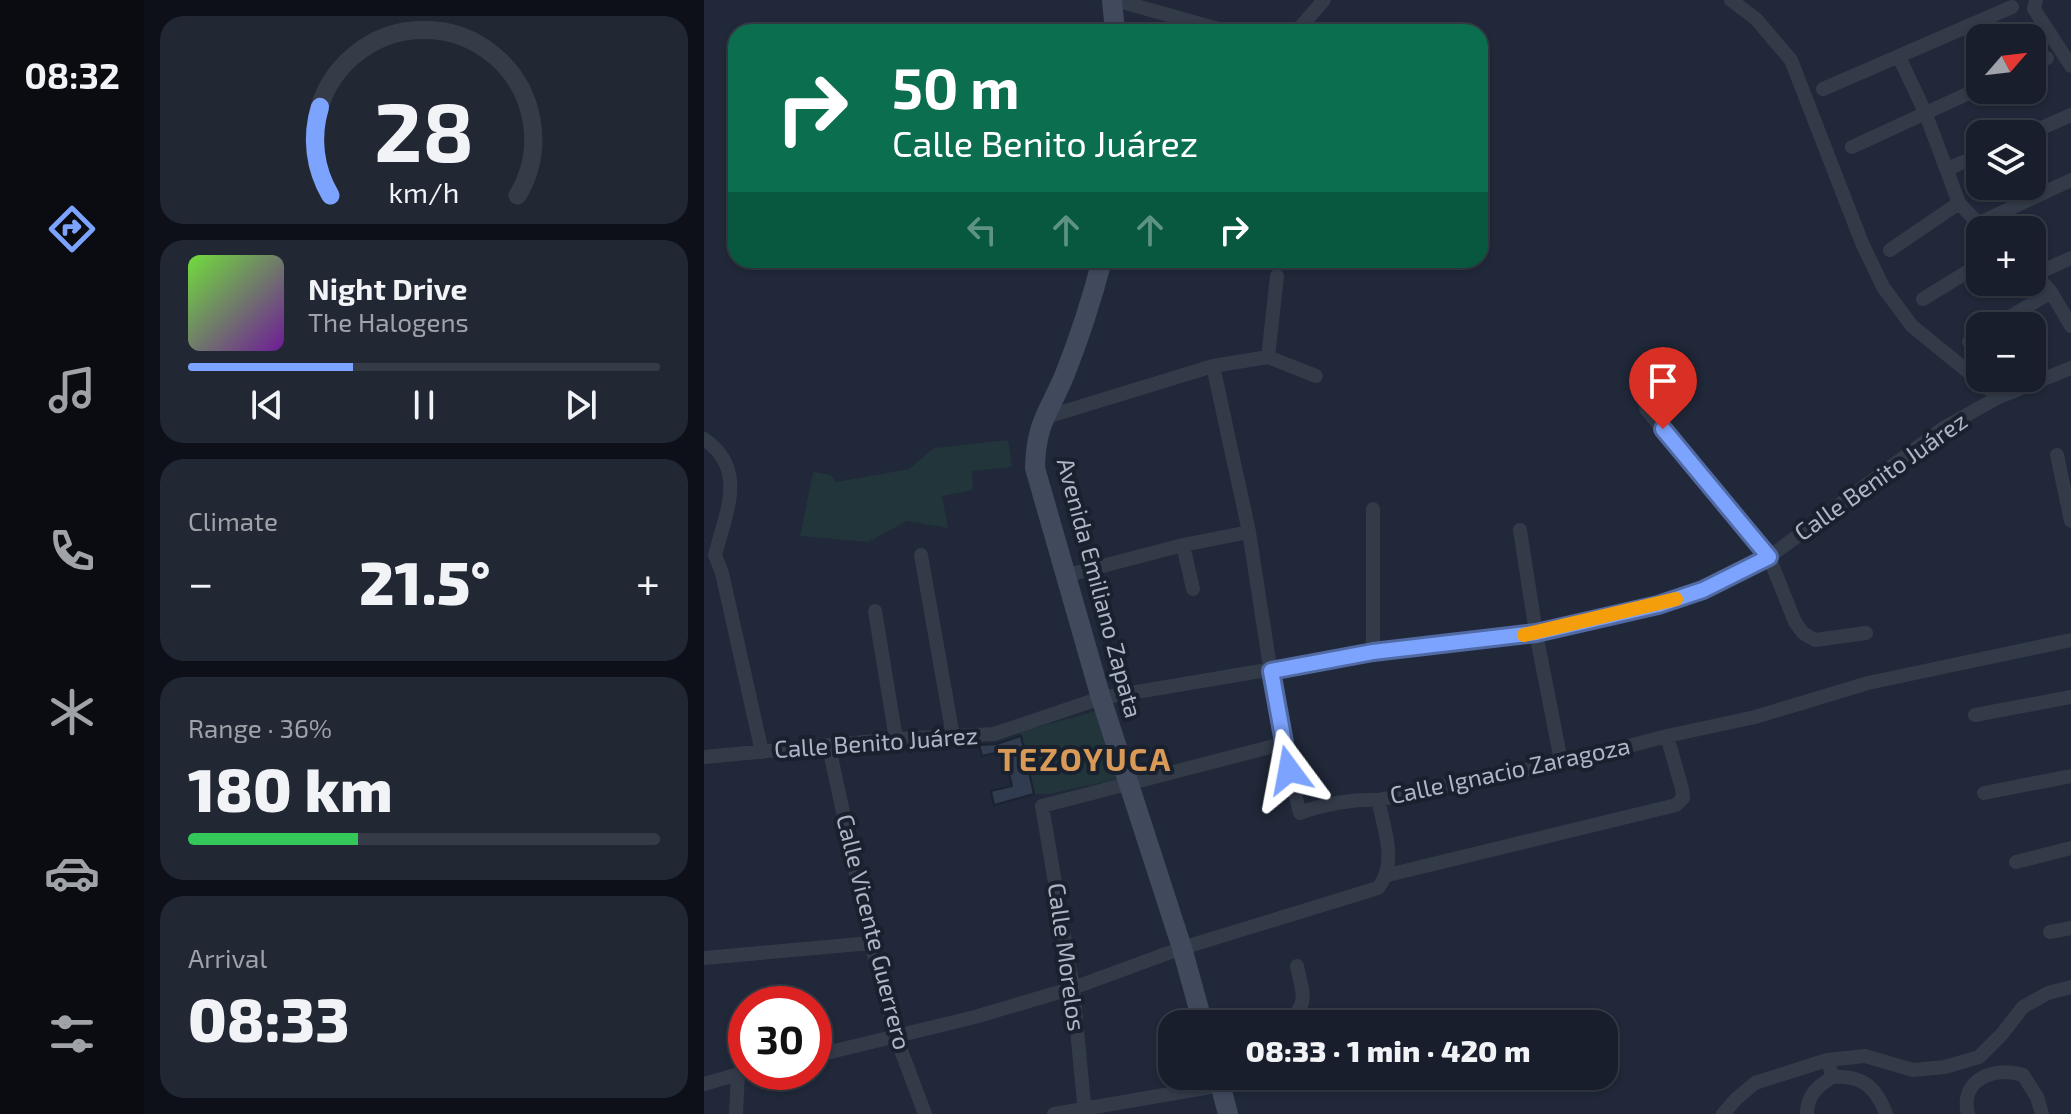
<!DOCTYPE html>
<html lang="en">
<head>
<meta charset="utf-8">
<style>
  body { margin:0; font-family:"Exo 2",sans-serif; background:#212733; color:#f1f3f6; height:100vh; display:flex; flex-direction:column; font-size:30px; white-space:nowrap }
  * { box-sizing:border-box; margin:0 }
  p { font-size:26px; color:#9fa2a9 }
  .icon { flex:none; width:44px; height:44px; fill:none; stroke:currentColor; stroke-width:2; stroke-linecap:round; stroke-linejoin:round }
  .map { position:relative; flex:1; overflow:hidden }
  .panel { display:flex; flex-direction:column; gap:16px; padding:16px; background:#0d1018; width:560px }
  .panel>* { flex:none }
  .top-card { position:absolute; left:24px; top:24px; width:760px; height:244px; border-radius:24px; box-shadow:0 2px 6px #0004,0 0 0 2px #363c47; background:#0b6e4f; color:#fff; overflow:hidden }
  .needle { width:52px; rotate:62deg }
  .tools { position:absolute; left:1262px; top:24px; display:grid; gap:16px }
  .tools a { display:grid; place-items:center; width:80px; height:80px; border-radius:16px; background:#181e2b; box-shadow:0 2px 6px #0004,0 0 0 2px #363c47; font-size:40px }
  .speed { position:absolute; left:24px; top:986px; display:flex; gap:16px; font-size:40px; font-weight:700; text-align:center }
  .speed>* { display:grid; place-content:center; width:104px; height:104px; border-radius:50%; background:#181e2b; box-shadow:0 2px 6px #0004,0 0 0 2px #363c47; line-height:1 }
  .speed .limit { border:12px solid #d22; background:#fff; color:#111 }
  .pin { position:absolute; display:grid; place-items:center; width:68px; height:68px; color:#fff; margin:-82px -34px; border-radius:50% 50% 50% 0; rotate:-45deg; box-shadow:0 0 8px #0007 }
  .pin .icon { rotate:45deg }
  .me { position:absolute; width:88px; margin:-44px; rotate:347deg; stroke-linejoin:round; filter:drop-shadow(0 0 6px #0008) }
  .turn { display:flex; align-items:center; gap:28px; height:168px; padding:0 32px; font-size:36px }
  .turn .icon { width:104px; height:104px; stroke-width:2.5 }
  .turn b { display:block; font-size:56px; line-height:68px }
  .lanes { display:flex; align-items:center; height:76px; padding:0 32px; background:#0003; justify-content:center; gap:40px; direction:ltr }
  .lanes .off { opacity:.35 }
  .big { font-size:60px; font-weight:800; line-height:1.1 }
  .panel .card { flex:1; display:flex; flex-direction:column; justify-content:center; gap:12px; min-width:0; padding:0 28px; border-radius:24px; background:#212733 }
  .panel .dial { align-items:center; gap:0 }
  .dial svg { height:208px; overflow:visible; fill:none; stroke:#363c47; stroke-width:7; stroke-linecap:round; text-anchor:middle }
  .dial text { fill:#f1f3f6; stroke:none }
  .song { display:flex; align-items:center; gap:24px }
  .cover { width:96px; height:96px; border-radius:12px; background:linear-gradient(135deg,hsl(100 70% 55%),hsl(280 70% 35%)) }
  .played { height:8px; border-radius:4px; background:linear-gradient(90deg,#7ca3fd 35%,#363c47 35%) }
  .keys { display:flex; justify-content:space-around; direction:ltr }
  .heat { display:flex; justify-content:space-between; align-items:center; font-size:44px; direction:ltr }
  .charge { height:12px; border-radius:6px; background:linear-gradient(90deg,#34c759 36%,#363c47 0) }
  .trip { position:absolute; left:454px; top:1010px; width:460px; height:80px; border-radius:24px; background:#181e2b; box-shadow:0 2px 6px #0004,0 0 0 2px #363c47; font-weight:800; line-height:80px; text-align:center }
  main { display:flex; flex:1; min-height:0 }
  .dock { display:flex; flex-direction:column; width:144px; justify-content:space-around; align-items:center; background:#0a0c11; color:#9fa2a9 }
  .dock .icon { width:56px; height:56px }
  .dock .on { color:#7ca3fd }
  .dock b { font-size:36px; color:#f1f3f6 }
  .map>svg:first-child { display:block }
</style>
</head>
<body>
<main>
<nav class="dock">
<b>08:32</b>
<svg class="icon on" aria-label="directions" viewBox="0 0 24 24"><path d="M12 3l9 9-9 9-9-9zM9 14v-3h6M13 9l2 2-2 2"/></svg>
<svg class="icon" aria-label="music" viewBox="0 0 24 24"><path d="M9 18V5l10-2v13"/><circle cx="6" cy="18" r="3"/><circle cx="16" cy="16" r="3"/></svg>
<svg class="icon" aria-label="phone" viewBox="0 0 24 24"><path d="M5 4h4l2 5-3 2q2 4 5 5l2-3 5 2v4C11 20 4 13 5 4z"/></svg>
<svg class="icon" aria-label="climate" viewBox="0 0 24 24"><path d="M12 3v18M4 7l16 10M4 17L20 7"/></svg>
<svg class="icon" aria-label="car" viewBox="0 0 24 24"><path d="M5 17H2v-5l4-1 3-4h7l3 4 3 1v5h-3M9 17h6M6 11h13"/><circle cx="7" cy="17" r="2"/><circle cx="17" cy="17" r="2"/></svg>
<svg class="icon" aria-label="filters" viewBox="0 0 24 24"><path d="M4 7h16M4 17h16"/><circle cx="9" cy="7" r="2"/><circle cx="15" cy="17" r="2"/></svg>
</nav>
<section class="panel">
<div class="card dial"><svg viewBox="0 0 100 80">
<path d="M14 69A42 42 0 1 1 86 69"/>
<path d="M14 69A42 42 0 0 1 10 35" stroke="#7ca3fd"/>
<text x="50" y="56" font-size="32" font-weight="700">28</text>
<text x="50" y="72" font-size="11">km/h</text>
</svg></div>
<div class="card">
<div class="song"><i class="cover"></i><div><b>Night Drive</b><p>The Halogens</p></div></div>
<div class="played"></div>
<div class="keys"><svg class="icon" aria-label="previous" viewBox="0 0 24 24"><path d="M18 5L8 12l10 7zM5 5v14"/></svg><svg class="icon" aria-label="pause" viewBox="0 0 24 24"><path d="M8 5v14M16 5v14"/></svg><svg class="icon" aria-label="next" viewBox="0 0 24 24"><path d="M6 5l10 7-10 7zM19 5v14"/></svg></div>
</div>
<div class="card"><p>Climate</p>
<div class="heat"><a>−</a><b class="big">21.5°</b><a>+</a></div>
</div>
<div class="card"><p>Range · 36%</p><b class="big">180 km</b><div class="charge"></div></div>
<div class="card"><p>Arrival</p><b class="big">08:33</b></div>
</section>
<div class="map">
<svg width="1367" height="1114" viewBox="0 0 1367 1114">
  <rect width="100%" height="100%" fill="#202839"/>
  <path fill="#21353a" d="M304 440 308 467 268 471 269 490 238 496 244 528 203 521 164 542 96 536 109 472 127 475 132 482 205 469 230 448Z
    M392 711 414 779 346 794H330L316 732Z"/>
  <path fill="#313c50" stroke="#1b2230" stroke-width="2" d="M317 736 330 794 290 805 287 791 308 786 300 751 278 756 275 745 293 744Z"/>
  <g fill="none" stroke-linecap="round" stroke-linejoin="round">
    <path stroke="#333b49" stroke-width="14" d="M411 0 525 32
      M1027 0 1052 19 1087 60 1158 243 1179 287 1208 326 1295 397
      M1332 0 1330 9 1367 66
      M592 32 620 0
      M1195 57 1221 112 1255 203 1280 230
      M1328 65 1343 58
      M1119 89 1308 7
      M1324 134 1367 115
      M1148 147 1276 88
      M1243 169 1276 155
      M1273 224 1367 180
      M1186 250 1255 203
      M1328 271 1347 292 1367 326
      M1332 274 1367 258
      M1219 299 1276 264
      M1291 326 1347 292
      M1265 342 1276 335
      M564 357 573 276
      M509 366 545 532 578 744 596 813C619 804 649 799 674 800L875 759 963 736 1051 717 1164 683 1367 640
      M942 409 1065 557 1091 622 1099 633 1111 640 1162 633
      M339 418 509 366 564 357 612 376
      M0 439C44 469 22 512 11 555
      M1353 455 1367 521
      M816 530 832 633 857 761
      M479 545 489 589
      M11 555 18 573 58 752
      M217 555 249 736
      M364 575 479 545 545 532
      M171 611 192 739
      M669 652V509
      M1271 715 1367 697
      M125 747 167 943 192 1037 221 1114
      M0 757 192 739 290 734 397 698 669 652 832 633 954 605 999 590 1065 557 1241 427 1295 397 1367 368
      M1280 793 1367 776
      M1312 862 1367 848
      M684 875 972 805 979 798 978 789 963 736
      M1346 932 1367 928
      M0 958 167 943
      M581 1024C606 1004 599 995 593 966
      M110 1056 271 1017 369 988 478 948 674 888C694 863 680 829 674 800
      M1128 1077C1157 1075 1172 1086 1182 1114
      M0 1084 42 1072
      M32 1114 34 1074
      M350 1114 536 1082 543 1076
      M381 1114 369 988 338 806 578 744
      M1019 1114 1032 1099 1051 1083 1123 1060 1161 1056 1209 1070 1241 1067 1275 1057 1298 1034 1319 1007 1344 993 1367 987
      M1103 1114C1103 1095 1113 1087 1128 1077L1126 1068
      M1264 1114C1255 1079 1291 1066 1319 1075L1333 1097 1338 1114"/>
    <path stroke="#41495d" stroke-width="20" d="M408 0 411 32
      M398 260C388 299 376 336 361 374 345 413 332 422 331 468L397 698 478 948 499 1024
      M514 1076 524 1114"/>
  </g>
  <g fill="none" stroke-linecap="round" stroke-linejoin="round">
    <defs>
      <path id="route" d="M585 770 567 671 669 652 832 633 954 605 999 590 1065 557 959 429"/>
    </defs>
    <use href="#route" stroke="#516aa4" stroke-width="20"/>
    <use href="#route" stroke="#7ca3fd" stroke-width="14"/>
    <path stroke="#f59e0b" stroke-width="14" d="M820 635 972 599"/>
  </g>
  <g text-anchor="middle" stroke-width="8" stroke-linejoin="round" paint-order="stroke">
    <g font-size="24" fill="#aeb5c6" stroke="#19202e">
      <text transform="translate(1177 477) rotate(-35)" y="8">Calle Benito Juárez</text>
      <text transform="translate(395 588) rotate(75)" y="8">Avenida Emiliano Zapata</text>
      <text transform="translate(172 743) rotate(-4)" y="8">Calle Benito Juárez</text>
      <text transform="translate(806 771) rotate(-12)" y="8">Calle Ignacio Zaragoza</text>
      <text transform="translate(169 932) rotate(76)" y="8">Calle Vicente Guerrero</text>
      <text transform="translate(362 957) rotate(82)" y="8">Calle Morelos</text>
    </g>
    <g font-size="32" font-weight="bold" letter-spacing="2" fill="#d89a56" stroke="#19202e">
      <text x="381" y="771">TEZOYUCA</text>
    </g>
  </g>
</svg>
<div class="tools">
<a><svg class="needle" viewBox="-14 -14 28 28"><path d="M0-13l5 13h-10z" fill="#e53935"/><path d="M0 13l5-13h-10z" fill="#9fa2a9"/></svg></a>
<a><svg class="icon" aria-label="layers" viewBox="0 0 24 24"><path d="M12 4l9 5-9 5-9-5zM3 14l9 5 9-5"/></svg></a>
<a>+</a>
<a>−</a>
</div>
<div class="speed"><div class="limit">30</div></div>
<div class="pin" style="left:959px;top:429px;background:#d93025"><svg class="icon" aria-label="arrive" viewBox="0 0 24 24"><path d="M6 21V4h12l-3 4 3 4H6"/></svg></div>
<svg class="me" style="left:585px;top:770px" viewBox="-20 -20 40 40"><path d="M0-17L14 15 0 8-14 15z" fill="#7ca3fd" stroke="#fff" stroke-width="4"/></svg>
<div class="trip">08:33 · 1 min · 420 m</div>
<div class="top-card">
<div class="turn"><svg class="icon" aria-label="right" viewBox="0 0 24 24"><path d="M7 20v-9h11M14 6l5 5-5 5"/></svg><div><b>50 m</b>Calle Benito Juárez</div></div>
<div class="lanes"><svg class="icon off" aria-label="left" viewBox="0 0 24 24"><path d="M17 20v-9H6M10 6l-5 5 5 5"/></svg><svg class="icon off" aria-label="ahead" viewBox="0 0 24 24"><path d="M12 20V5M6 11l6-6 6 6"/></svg><svg class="icon off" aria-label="ahead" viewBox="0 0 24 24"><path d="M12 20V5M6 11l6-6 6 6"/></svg><svg class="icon" aria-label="right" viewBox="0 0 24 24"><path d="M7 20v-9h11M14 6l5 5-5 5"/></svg></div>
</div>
</div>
</main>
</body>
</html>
